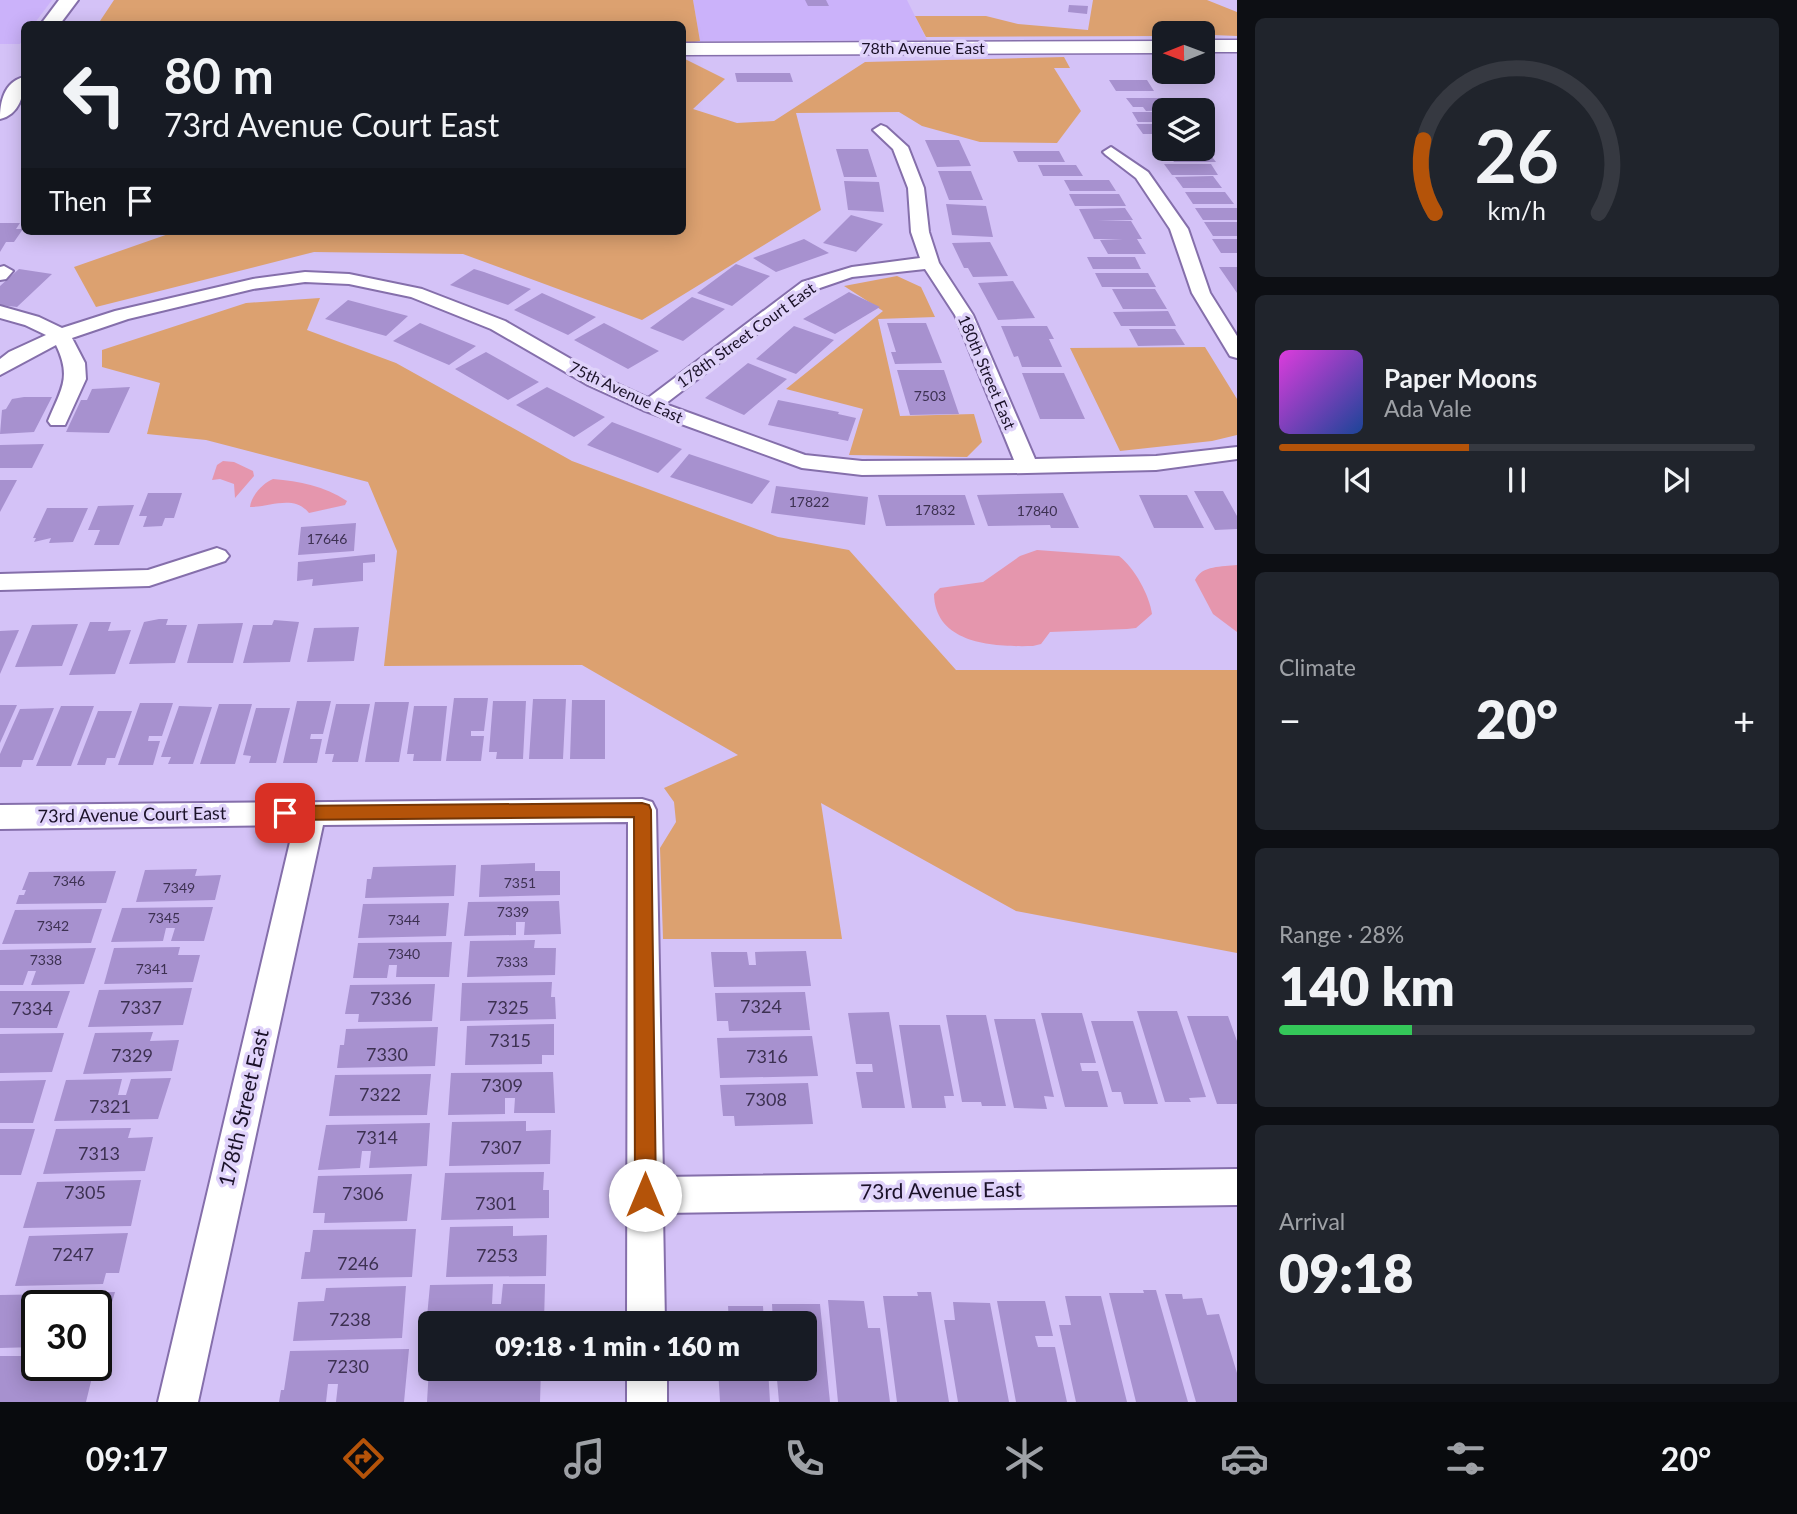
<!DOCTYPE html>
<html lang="en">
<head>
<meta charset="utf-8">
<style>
  body { margin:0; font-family:Lato,sans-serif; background:#20242c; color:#f1f3f6; height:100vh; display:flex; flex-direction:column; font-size:26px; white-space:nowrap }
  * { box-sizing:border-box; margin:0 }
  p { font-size:23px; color:#9ea1a6 }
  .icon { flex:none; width:38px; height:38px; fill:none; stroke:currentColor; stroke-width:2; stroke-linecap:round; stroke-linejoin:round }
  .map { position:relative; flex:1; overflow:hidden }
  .side { display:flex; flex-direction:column; gap:18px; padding:18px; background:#0d0f14; width:560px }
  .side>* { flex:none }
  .top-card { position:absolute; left:21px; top:21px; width:665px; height:214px; border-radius:10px; box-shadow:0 4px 18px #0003; background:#171b24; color:#f1f3f6; overflow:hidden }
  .needle { width:46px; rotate:269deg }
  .buttons { position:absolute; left:1152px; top:21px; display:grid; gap:14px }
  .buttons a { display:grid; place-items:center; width:63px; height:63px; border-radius:10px; background:#171b24; box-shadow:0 4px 18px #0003; font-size:35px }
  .speed { position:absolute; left:21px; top:1290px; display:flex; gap:14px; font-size:35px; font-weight:700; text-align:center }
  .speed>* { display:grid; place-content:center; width:91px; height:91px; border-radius:50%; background:#171b24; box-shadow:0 4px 18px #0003; line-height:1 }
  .speed .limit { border:4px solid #111; border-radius:10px; background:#fff; color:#111 }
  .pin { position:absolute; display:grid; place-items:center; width:60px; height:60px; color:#fff; margin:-30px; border-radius:14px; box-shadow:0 4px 10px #0006 }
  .me { position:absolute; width:77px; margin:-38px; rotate:0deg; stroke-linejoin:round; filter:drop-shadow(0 0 5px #0008) }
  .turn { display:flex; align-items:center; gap:24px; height:147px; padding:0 28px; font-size:32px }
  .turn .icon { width:91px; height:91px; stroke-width:2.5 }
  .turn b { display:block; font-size:49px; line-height:60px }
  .then { display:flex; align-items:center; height:66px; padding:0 28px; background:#0003; gap:14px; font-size:26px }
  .big { font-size:52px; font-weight:800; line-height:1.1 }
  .side .widget { flex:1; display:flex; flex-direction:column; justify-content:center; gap:10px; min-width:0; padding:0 24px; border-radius:10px; background:#20242c }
  .side .dial { align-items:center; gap:0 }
  .dial svg { height:182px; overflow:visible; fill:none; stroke:#363941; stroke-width:7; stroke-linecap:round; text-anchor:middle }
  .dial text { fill:#f1f3f6; stroke:none }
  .song { display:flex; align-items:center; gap:21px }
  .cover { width:84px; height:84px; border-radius:10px; background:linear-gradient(135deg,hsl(300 70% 55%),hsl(220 70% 35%)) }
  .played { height:7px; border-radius:4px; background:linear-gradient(90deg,#b45309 40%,#363941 40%) }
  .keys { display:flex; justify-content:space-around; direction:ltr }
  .heat { display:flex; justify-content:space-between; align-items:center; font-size:38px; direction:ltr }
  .charge { height:10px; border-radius:5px; background:linear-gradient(90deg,#34c759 28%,#363941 0) }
  .trip { position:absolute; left:418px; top:1311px; width:399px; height:70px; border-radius:10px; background:#171b24; box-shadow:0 4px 18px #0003; font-weight:800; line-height:70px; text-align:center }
  .dock { display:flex; height:112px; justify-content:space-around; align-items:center; background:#090b0e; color:#9ea1a6 }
  .dock .icon { width:49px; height:49px }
  .dock .current { color:#b45309 }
  .dock b { font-size:32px; color:#f1f3f6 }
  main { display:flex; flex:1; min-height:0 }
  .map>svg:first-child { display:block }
</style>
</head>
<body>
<main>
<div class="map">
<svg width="1237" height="1402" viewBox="0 0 1237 1402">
  <rect width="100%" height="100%" fill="#d4c2f7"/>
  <path fill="#cbb2fa" d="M0 0H52L34 24H24V38L20 44H0Z
    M693 0H907L927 40 700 41Z"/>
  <path fill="#dca170" d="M114 0H693L700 41 683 44 682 24H98Z
    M1093 0H1207L1237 12V36L1164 33V36L926 37 915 16H986L1018 24 1088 30Z
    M1064 57 1070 68H1054L1081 111 1057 143 980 142 922 126 899 112 796 113 821 210 642 320 463 254 314 252 96 307 74 267 177 231H682L683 58 725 79 693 109 737 123 774 121 865 62Z
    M897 276 921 287 935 317 878 319 900 416 974 414 982 442 967 457 849 455 863 409 786 389 883 311 844 286Z
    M320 298 307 330 396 363 572 461 778 537 849 550 956 670H1237V953L1016 911 821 803 842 939H663L660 848 676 822 674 802 664 788 738 755 582 665 384 666 397 551 368 482 206 440 147 434 160 383 102 367V350L246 303Z
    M1205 347 1237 399V435L1212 441 1120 451 1070 348Z"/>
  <path fill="#e596ad" d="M223 461 234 462 253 471 254 476 235 498 234 484 220 479 212 480 217 465Z
    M273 479C300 481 324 486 347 501L345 505 309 513C294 494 270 507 250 507 251 496 263 483 273 479Z
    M1037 550 1119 556C1134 567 1150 596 1152 614L1136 628 1127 629 1050 632 1041 644 1033 646C996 647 935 645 934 594L940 588 983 582 1020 556Z
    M1237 565V632L1213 614 1195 580C1202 565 1222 567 1237 565Z"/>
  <path fill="#a791cf" d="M805 0H826L829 6H808Z
    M1069 5 1088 6 1087 14 1068 12Z
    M735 73H790L793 82H737Z
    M1109 80H1147L1154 91H1116Z
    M1126 98H1165L1176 110 1146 111 1143 107H1133Z
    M1132 112H1164V122H1138Z
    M1136 124H1164V134H1143Z
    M925 140H959L971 166 937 167Z
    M1205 148 1216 162H1174L1164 149Z
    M836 149H868L877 177H844Z
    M1013 151H1059L1065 162H1018Z
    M1164 164H1211L1218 175H1172Z
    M1038 165H1076L1083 176H1043Z
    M938 171H971L983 200H949Z
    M1213 176 1222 188H1183L1175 177Z
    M1064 180H1109L1116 191H1070Z
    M844 181 879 182 884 212 848 210Z
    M1185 192H1225L1234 204H1193Z
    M1069 194H1119L1126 206H1075Z
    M946 204 986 206 993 237 952 235Z
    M1125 208 1133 220 1098 221H1131L1142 239H1137L1146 254H1108L1100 240 1123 239H1094L1079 209Z
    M1195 208H1237V220H1203Z
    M851 215 883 224 856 252 823 243Z
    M1204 222H1237V236H1213Z
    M0 223H20L16 229H23L14 242H6L0 252Z
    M804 239 829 253 776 272 753 258Z
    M1212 239H1237V253H1221Z
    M990 242 1008 276 973 277 968 268H964L952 243Z
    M1087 257H1135L1141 269H1093Z
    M736 264 770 276 732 306 697 293Z
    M1219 267H1237V293Z
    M19 269 52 274 17 307 0 305V286Z
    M474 269 484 272 531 289 508 305 450 285Z
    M1095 273H1148L1156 287H1102Z
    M1013 281 1035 318 998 320 978 283Z
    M1112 289H1155L1167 309H1123Z
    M849 292 880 307 835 334 803 319Z
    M542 293 596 317 568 335 514 310Z
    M692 297 725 309 683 341 650 328Z
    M348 300 408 316 386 336 325 319Z
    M1168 311 1176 326H1121L1113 312Z
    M420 323 476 346 449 365 393 341Z
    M604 323 659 351 628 369 574 340Z
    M887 323H926L942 363 895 364 891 352H896Z
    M794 326 834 340 796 374 756 359Z
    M1001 326H1047L1054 339H1049L1062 367H1022L1018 356 1014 357Z
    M1129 329H1175L1185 345 1138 346Z
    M486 352 539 382 508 400 455 369Z
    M748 363 787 379 744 415 705 398Z
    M897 370H944L959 414 910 415Z
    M1022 373H1064L1085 419H1040Z
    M130 387 109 433 66 432 81 400H87L92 389Z
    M547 387 605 417 574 437 516 405Z
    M24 397H52L34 432 0 434 2 410 6 409 12 399Z
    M778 400 839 412 838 414 856 418 848 441 768 425Z
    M612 422 682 449 658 473 587 445Z
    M44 444 32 468H0V445Z
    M689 454 770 481 752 504 670 477Z
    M0 480H17L0 512Z
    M776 486 868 497 865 525 771 513Z
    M1194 491H1223L1237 516V529L1215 530Z
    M148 493H182L174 518H165L162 526 143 527 147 516H139Z
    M1063 493 1079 528H1051L1050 525 988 526 977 495Z
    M878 495H965L975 525 886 526Z
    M1139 495H1187L1204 528H1154Z
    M134 505 119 545H94L100 530H88L98 506Z
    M47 508H88L73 542 49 543 51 538 34 542 36 538H33Z
    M356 523 354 551 298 555 301 527Z
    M375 554V562L363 563V581L312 586 313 579 297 581 298 562Z
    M159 619H168L166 625H187L175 663 129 664 144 622Z
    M274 620 299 622 290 662 243 663 253 625H272Z
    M90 622H111L108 631 131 630 115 674 69 675Z
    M243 623 233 663H187L198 624Z
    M78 624 62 666 15 667 32 625Z
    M359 627 354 661 307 662 314 628Z
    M19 630 0 674V631Z
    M454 698H488L484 731H471V736H484L481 761H446Z
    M533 699H566L563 759H529Z
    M572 700H605V759H570Z
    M297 701H331L323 734H311L310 739H322L317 763H283Z
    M493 701H526L523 759H496L497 752H489Z
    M375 702H409L399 762H365Z
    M140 703H173L162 736H149L148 741H160L153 765H118Z
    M219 704H252L235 764H200Z
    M336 704H370L358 762H332L334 754H325Z
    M0 705H17L0 743Z
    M61 706H94L71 766H36Z
    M179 706 212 707 193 764H168L171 757H161Z
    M414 706H447L441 761H413L414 754H407Z
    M54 708 33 760H23L21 767H0V754L20 709Z
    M256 708H290L276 763H249L251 756 243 755Z
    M98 711H132L115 758H107L105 765H77Z
    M535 863V871H560V895L479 897 481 865Z
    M456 865 454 896 365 898 367 879H371L373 867Z
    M197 869 195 876 221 875 215 900 136 902 145 870Z
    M116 871 106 903 16 904 19 895H24L26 890H22L29 872Z
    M559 901 561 934 524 935 525 922H516V935L464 936 468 902Z
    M449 903 446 936 358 938 363 904Z
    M213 907 204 941H171L175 928H166L163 941 111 942 122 908Z
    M102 909 91 943 2 944 15 910Z
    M535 940 534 948H556L555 975 467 977 470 941Z
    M452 942 449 977H396L397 965H389L387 978H353L358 943Z
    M180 947 178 955H200L193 982 104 984 114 948Z
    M96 948 84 984 31 985 36 971H28L23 985H0V950Z
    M806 951 811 986 714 987 711 952H747L749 965H756L755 952Z
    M552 982 551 997H555L556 1019 460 1021 462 983Z
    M435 984 432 1021 358 1022 359 1014H345L350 985Z
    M192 988 183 1025 88 1027 99 990Z
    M0 991H70L57 1028H0Z
    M805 992 810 1030 729 1031 728 1021H717L715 993Z
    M1137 1011H1177L1206 1097 1189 1098 1191 1102H1165Z
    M889 1012 905 1108H862L856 1072H873L872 1064H856L848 1013Z
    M1041 1013H1082L1096 1063H1080L1082 1071H1098L1108 1107H1065Z
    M946 1015H986L1006 1106H982L981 1102H962Z
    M1187 1016H1228L1237 1041V1104H1217Z
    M994 1019H1035L1054 1097 1044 1096 1047 1109 1014 1108Z
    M1091 1021H1133L1158 1104H1124L1121 1092H1112Z
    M554 1024V1055H542V1064L465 1065 467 1026Z
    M899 1025H940L954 1096H944L946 1108H912Z
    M438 1027 435 1066 337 1068 340 1045H344L346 1029Z
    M153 1032 150 1041 179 1040 172 1071 83 1074 95 1033Z
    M64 1033 52 1072 0 1073V1034Z
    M812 1036 818 1076 720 1078 717 1038Z
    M553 1072 555 1113H514L515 1098H505V1114L448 1115 451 1073Z
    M431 1074 427 1115 329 1116 335 1075Z
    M171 1078 158 1119 54 1121 66 1080 122 1079 118 1095H126L131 1079Z
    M46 1080 33 1123H0V1081Z
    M808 1083 813 1124 735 1126 734 1116H723L720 1085Z
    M526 1121V1131L551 1130 550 1164 449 1166 452 1122Z
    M430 1123 427 1166 369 1168 371 1151H362L360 1168 318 1170 326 1125Z
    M131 1128 128 1138 153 1137 145 1171 43 1174 56 1129Z
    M0 1129H35L21 1175H0Z
    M544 1172 543 1190H549V1218L441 1220 445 1173Z
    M412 1174 407 1221 324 1223 325 1213H313L318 1176Z
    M141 1180 131 1226 23 1228 37 1182Z
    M513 1226V1236L547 1235 546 1276 446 1277 450 1227Z
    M416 1229 412 1277 301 1279 305 1252H310L313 1230Z
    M128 1233 119 1273H106L103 1284 15 1286 29 1236Z
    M493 1284 492 1304H501L503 1284H545L544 1323H430V1338H425L430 1285Z
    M406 1286 402 1338 293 1341 298 1302 324 1301 326 1288Z
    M1143 1290H1156L1188 1402H1136L1109 1293H1144Z
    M115 1292 99 1346H96V1306H66L69 1293Z
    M917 1292H931L949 1402H897L883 1296H918Z
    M59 1294 56 1306H37V1347L0 1348V1295Z
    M1165 1294H1182L1183 1299 1202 1298 1207 1315 1219 1314 1237 1373V1402H1196Z
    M1065 1296H1101L1127 1402H1076L1059 1325H1071Z
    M828 1300 864 1301 868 1328H880L890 1402H838Z
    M997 1301H1045L1053 1336H1035L1038 1347H1055L1067 1402H1016Z
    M953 1302 990 1303 1009 1402H958L944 1320H955Z
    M772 1304H820L830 1402H779L776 1368H805V1323H773Z
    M728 1306H763L764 1323H729Z
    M409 1349 404 1402H336L338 1384H328L326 1402H279L281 1390H284L290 1351Z
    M0 1356H37V1365H95L86 1402H0Z
    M429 1368H541L540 1402H427Z
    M718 1368H768L770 1402H720Z"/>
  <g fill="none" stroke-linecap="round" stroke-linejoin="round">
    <defs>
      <path id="street" d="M881 125 886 127 908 147 924 188 929 232 939 263 973 315 1035 459 1156 456 1237 447V459L1156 470 1027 473 862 475 802 468 643 410 588 385 491 329 411 297 349 284 305 282 253 289 128 319 72 338 85 363 86 379 65 425H51L48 421C61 389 72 378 56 345L0 375V359L9 352 46 335 25 325 0 318V306L39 317 62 328 115 311 253 279 305 272 349 274 422 289 505 321 602 377 648 398 802 282 852 267 920 258 911 232 908 188 893 149 873 130ZM925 269 955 315 1014 460 862 461 805 455 665 404 814 290 852 277Z
        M1111 147 1148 172 1188 229 1210 293 1237 336V358L1230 356 1192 293 1170 229 1136 178 1106 155 1103 152Z
        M4 266 13 271 6 279 0 280V267Z
        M217 548 225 551 229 556 225 561 149 586 0 590V574L148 570Z
        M642 799 652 802 656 810 663 1177 1237 1169V1205L663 1213 665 1323H627L628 822 323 825 198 1402H158L294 825 0 829V805Z
        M627 1368H667V1402H627Z"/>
      <path id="secondary" d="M1202 40H1237V52H1202Z
        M1164 41V53L682 55V43Z"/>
      <path id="primary" d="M59 0H78L60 24H41Z
        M24 77C25 94 19 115 0 119 0 102 4 82 24 77Z"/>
    </defs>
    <use href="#street" stroke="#856fab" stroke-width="4"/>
    <use href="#secondary" stroke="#856fab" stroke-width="3"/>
    <use href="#primary" stroke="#856fab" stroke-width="4"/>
    <use href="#street" fill="#fff" fill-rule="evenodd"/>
    <use href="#secondary" fill="#fff" fill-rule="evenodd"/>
    <use href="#primary" fill="#fff" fill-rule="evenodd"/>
  </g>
  <path fill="#b45309" stroke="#753606" stroke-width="2" d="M642 803 649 805 651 810 656 1195 653 1202 645 1205 638 1202 635 1195 634 817 285 820 279 818 276 813 279 808 285 806Z"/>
  <g text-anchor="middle" stroke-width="7" stroke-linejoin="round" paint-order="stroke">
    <g font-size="14" fill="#3d3152">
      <text x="930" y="401">7503</text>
      <text x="809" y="507">17822</text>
      <text x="935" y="515">17832</text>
      <text x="1037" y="516">17840</text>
      <text x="327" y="544">17646</text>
      <text x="69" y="886">7346</text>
      <text x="520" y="888">7351</text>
      <text x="179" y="893">7349</text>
      <text x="513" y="917">7339</text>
      <text x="164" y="923">7345</text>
      <text x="404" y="925">7344</text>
      <text x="53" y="931">7342</text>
      <text x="404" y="959">7340</text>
      <text x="46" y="965">7338</text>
      <text x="512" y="967">7333</text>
      <text x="152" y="974">7341</text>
    </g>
    <g font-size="16" fill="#1a1128" stroke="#dfd2fa">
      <text x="923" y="54">78th Avenue East</text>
      <text transform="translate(746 335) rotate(-36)" y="6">178th Street Court East</text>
      <text transform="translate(987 372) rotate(67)" y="6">180th Street East</text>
      <text transform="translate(626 392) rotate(25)" y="6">75th Avenue East</text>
    </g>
    <g font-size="18" fill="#1a1128" stroke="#dfd2fa">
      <text transform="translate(132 815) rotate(-1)" y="6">73rd Avenue Court East</text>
    </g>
    <g font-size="18" fill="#3d3152">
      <text x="391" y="1005">7336</text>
      <text x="761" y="1013">7324</text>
      <text x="141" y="1014">7337</text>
      <text x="508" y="1014">7325</text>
      <text x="32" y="1015">7334</text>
      <text x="510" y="1047">7315</text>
      <text x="387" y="1061">7330</text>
      <text x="132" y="1062">7329</text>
      <text x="767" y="1063">7316</text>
      <text x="502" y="1092">7309</text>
      <text x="380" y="1101">7322</text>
      <text x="766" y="1106">7308</text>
      <text x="110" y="1113">7321</text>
      <text x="377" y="1144">7314</text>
      <text x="501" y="1154">7307</text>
      <text x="99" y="1160">7313</text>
      <text x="85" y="1199">7305</text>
      <text x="363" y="1200">7306</text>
      <text x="496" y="1210">7301</text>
      <text x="73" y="1261">7247</text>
      <text x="497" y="1262">7253</text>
      <text x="358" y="1270">7246</text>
      <text x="350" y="1326">7238</text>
      <text x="348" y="1373">7230</text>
    </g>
    <g font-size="21" fill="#1a1128" stroke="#dfd2fa">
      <text transform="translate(244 1108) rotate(-77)" y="7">178th Street East</text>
      <text transform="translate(941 1191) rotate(-1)" y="7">73rd Avenue East</text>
    </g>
  </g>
</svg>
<div class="buttons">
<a><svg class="needle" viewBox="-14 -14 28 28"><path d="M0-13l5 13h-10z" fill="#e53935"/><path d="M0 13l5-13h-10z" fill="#9ea1a6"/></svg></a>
<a><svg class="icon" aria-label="layers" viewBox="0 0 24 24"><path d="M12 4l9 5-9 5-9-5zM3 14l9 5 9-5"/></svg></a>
</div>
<div class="speed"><div class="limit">30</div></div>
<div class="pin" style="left:285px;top:813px;background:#d93025"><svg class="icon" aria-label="arrive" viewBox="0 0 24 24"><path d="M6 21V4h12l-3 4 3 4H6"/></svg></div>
<svg class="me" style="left:645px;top:1195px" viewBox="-20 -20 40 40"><circle r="19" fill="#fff"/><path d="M0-13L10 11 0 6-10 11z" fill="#b45309"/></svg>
<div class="trip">09:18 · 1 min · 160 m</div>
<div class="top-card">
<div class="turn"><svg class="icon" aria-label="left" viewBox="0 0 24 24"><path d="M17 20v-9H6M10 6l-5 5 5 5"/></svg><div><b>80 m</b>73rd Avenue Court East</div></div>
<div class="then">Then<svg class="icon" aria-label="arrive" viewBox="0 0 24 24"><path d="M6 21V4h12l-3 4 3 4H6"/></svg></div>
</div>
</div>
<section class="side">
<div class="widget dial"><svg viewBox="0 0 100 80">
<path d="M14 69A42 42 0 1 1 86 69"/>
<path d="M14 69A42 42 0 0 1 9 37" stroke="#b45309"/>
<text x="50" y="56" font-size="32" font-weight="700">26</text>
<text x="50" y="72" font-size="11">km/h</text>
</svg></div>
<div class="widget">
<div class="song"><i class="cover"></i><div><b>Paper Moons</b><p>Ada Vale</p></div></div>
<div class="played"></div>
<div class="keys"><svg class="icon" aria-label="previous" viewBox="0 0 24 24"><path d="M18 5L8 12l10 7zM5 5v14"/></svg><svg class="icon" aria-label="pause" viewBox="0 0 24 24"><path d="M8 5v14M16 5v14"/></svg><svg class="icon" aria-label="next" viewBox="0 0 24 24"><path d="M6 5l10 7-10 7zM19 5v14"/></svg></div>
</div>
<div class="widget"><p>Climate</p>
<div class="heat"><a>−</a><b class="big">20°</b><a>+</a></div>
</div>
<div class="widget"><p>Range · 28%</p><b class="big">140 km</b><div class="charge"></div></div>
<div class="widget"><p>Arrival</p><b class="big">09:18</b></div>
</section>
</main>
<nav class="dock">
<b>09:17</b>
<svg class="icon current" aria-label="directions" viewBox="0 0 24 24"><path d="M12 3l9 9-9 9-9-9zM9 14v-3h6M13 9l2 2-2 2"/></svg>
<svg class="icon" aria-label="music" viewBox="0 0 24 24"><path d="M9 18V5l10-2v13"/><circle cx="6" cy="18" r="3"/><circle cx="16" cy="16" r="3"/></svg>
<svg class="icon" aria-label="phone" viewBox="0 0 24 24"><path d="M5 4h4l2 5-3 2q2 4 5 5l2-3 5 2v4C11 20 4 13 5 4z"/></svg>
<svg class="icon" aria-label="climate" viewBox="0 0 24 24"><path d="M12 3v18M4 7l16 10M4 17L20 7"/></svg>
<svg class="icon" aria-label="car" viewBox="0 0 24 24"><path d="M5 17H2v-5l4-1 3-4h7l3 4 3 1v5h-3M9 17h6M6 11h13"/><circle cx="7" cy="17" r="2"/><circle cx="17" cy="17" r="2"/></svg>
<svg class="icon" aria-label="filters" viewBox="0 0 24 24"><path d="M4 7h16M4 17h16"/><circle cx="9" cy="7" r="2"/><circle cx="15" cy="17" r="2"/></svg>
<b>20°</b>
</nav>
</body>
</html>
